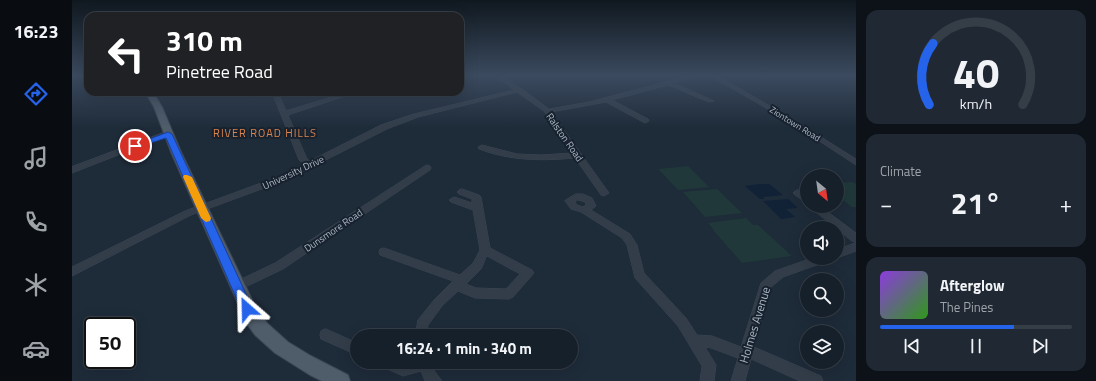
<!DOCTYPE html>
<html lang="en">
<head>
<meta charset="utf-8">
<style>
  body { margin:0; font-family:"Titillium Web",sans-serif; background:#1f2833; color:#f1f3f6; height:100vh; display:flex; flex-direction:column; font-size:15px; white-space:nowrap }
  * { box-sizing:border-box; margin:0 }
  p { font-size:13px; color:#9ea3a9 }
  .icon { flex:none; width:22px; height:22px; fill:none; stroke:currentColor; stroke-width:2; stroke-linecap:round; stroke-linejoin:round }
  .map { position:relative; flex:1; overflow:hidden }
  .drawer { display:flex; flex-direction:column; gap:10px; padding:10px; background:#0c1218; width:240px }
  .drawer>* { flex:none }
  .banner { position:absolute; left:12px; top:12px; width:380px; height:84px; border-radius:12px; box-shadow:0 4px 16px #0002,0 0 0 1px #353e47; background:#202124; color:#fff; overflow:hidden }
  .needle { width:26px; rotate:151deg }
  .fabs { position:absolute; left:728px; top:169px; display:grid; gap:8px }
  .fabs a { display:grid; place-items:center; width:44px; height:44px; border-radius:50%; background:#16202b; box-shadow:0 4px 16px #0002,0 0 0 1px #353e47; font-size:20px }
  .speed { position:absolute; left:12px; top:317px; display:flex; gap:8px; font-size:20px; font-weight:700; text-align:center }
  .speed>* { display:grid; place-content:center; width:52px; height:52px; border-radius:50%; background:#16202b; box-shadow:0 4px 16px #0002,0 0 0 1px #353e47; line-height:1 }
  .speed .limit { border:2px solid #111; border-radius:6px; background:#fff; color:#111 }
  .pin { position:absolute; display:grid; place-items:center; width:34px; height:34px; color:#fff; margin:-17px; border:2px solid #fff; border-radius:50%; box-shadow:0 1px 4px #0007 }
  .me { position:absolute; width:44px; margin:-22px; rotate:335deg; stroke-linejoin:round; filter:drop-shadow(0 0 3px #0008) }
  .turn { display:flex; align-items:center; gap:14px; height:84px; padding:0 16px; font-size:18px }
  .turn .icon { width:52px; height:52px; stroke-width:2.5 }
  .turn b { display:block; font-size:28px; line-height:34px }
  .big { font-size:30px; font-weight:700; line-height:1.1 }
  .drawer .widget { flex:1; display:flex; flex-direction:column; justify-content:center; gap:6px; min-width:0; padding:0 14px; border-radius:12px; background:#1f2833 }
  .drawer .dial { align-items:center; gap:0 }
  .dial svg { height:104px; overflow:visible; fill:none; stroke:#353e47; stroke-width:7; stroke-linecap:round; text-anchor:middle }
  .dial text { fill:#f1f3f6; stroke:none }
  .song { display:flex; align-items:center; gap:12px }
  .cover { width:48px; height:48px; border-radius:6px; background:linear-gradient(135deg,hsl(270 70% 55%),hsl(110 70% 35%)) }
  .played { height:4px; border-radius:2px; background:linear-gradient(90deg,#2563eb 70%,#353e47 70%) }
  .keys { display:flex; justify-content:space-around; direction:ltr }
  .heat { display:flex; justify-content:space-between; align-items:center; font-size:22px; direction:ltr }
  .trip { position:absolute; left:278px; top:329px; width:228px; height:40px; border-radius:20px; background:#16202b; box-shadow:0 4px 16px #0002,0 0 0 1px #353e47; font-weight:700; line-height:40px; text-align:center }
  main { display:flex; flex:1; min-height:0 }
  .menu { display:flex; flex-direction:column; width:72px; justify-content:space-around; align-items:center; background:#090d11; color:#9ea3a9 }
  .menu .icon { width:28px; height:28px }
  .menu .current { color:#2563eb }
  .menu b { font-size:18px; color:#f1f3f6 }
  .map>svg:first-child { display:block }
</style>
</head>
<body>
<main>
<nav class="menu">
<b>16:23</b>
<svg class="icon current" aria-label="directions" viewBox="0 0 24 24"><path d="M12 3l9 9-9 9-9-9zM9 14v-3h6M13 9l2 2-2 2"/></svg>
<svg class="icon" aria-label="music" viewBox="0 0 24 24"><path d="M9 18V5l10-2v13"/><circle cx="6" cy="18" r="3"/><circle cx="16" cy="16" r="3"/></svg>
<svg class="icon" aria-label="phone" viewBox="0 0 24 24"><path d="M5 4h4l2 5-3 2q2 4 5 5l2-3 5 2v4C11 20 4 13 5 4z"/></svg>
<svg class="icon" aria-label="climate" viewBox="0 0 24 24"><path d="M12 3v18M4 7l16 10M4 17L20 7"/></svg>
<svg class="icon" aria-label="car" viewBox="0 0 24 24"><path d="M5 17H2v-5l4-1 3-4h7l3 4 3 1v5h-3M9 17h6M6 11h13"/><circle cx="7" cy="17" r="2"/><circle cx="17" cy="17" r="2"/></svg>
</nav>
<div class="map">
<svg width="784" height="381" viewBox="0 0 784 381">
  <rect width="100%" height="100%" fill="#1e2b39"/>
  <path fill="#20383a" d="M616 166 637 187 606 190 586 169Z
    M781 182 784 184V207H780L765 196V183Z
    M645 189 670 213 633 217 611 192Z
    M674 218 681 225H686L720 256 670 263 641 230H642L636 223Z"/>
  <path fill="#112237" d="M687 184H697L711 195 691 197 692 199H688L673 186Z
    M716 199 726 208 714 209 723 217 709 219 691 201Z"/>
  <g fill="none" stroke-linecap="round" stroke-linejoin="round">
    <defs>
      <path id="minor" d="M422 75H428L450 89 477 109 517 102 620 75H629L602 83 642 101 637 102 596 85 540 100 576 119 577 121 573 123 534 102 479 112 537 193 532 196 529 195 503 158C470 161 439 161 407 149L406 147 410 145 445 154 469 155 500 153 472 111 445 92 346 117 315 129 214 180 119 215 0 276V267L113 211 208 176 232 164 227 160 200 92H206L214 111 275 92H285L216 115 235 159 238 161 309 125 342 114 442 90Z
        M637 75H644L719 118 784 159V165L715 120Z
        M93 132H96L100 134 0 173V167Z
        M355 165 358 166 359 168 358 170 211 269 169 289 165 291 161 289 159 286 161 283 203 263Z
        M390 189 407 195 409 197 418 248 460 270 462 273 441 297 437 299 403 298 386 291 370 306 356 325 355 336H343L346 320 362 300 381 281 308 255 307 252 308 249 312 248 388 275 401 263 408 250 401 210 379 202 377 200 382 197 400 203V199L387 194 385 192 387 190ZM415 256 448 274 434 289 404 288 394 284 409 269Z
        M726 190 735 195V203L723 195 721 193 723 191Z
        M504 194H511L520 198 524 206 519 210 558 234 565 245 572 273 614 318 625 335 640 336 669 347 689 283 703 271 740 258H757L756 261 711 277 698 288 682 347 749 376 751 381H728L679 359 673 381H659L666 358 639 348 633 347 644 365 642 381H628L630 366 606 326 563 278 555 245 550 238 509 212 499 209 493 201ZM506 200 513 202 514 205 511 207 505 205 503 202Z
        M737 206H748L784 233V242L780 241Z
        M784 243V251L765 258V250Z
        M254 329 285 343V355L249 339 248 335 249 331Z
        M307 362H328C333 364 353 362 360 362L363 372 370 381H353L349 371 331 376 309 366Z"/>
      <path id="major" d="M73 92H81L90 107 109 152 187 314 196 324 216 342 239 356 276 375 278 381H250L238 375 203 353 183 335 175 324 99 152 82 107Z"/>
    </defs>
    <use href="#minor" stroke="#3b4653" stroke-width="1"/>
    <use href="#major" stroke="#3b4653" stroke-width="2"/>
    <use href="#minor" fill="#323d49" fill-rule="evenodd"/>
    <use href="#major" fill="#4f5c6a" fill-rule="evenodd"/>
  </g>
  <linearGradient id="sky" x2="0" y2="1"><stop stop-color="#10181f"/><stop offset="0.59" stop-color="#3b4a5f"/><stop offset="1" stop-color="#3b4a5f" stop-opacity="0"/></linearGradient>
  <rect width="784" height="128" fill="url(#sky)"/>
  <path fill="#2563eb" stroke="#184099" d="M96 132 100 134 181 309 180 312 175 314 171 312 169 309 94 138 63 148 59 146Z"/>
  <path fill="#f59e0b" d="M112 175H115L120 177 139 218 138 221 134 222 129 218 111 177Z"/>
  <g text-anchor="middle" stroke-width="4" stroke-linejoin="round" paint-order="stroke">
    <g font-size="9" fill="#acb7c6" stroke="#17222e">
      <text transform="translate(723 124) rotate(32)" y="3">Ziontown Road</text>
    </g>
    <g font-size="10" fill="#acb7c6" stroke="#17222e">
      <text transform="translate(493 137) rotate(55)" y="4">Ralston Road</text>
      <text transform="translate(221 172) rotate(-25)" y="4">University Drive</text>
      <text transform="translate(261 230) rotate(-34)" y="4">Dunsmore Road</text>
    </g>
    <g font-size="11" letter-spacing="1" fill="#dd8650" stroke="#17222e">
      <text x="193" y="137">RIVER ROAD HILLS</text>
    </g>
    <g font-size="12" fill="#acb7c6" stroke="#17222e">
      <text transform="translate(683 325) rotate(-73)" y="4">Holmes Avenue</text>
    </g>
  </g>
</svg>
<div class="fabs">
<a><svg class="needle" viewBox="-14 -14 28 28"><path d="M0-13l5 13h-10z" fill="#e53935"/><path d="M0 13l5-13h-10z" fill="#9ea3a9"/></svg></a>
<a><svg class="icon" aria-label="sound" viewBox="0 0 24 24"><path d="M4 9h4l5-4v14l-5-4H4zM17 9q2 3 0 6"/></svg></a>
<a><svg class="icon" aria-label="search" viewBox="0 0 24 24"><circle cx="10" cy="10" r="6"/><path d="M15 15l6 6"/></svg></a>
<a><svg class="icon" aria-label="layers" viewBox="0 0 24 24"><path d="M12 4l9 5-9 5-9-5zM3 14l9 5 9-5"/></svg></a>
</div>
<div class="speed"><div class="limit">50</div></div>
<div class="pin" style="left:63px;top:146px;background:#d93025"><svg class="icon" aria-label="arrive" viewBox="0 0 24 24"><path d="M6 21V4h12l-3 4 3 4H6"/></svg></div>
<svg class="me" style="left:175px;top:309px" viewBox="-20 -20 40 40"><path d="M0-17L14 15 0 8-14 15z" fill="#2563eb" stroke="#fff" stroke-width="4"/></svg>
<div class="trip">16:24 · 1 min · 340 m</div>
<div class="banner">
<div class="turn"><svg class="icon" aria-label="left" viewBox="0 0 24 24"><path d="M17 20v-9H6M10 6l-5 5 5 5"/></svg><div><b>310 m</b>Pinetree Road</div></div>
</div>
</div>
<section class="drawer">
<div class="widget dial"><svg viewBox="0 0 100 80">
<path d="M14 69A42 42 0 1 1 86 69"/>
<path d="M14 69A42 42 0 0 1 17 22" stroke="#2563eb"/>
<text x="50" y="56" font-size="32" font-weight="700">40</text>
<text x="50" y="72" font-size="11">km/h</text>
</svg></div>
<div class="widget"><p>Climate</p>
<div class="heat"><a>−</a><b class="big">21°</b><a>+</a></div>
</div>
<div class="widget">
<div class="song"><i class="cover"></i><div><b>Afterglow</b><p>The Pines</p></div></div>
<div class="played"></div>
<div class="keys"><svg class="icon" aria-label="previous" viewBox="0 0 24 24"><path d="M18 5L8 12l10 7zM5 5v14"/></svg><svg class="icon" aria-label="pause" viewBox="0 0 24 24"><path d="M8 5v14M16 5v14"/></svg><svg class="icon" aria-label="next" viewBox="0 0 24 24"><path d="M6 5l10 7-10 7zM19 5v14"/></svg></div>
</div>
</section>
</main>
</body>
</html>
